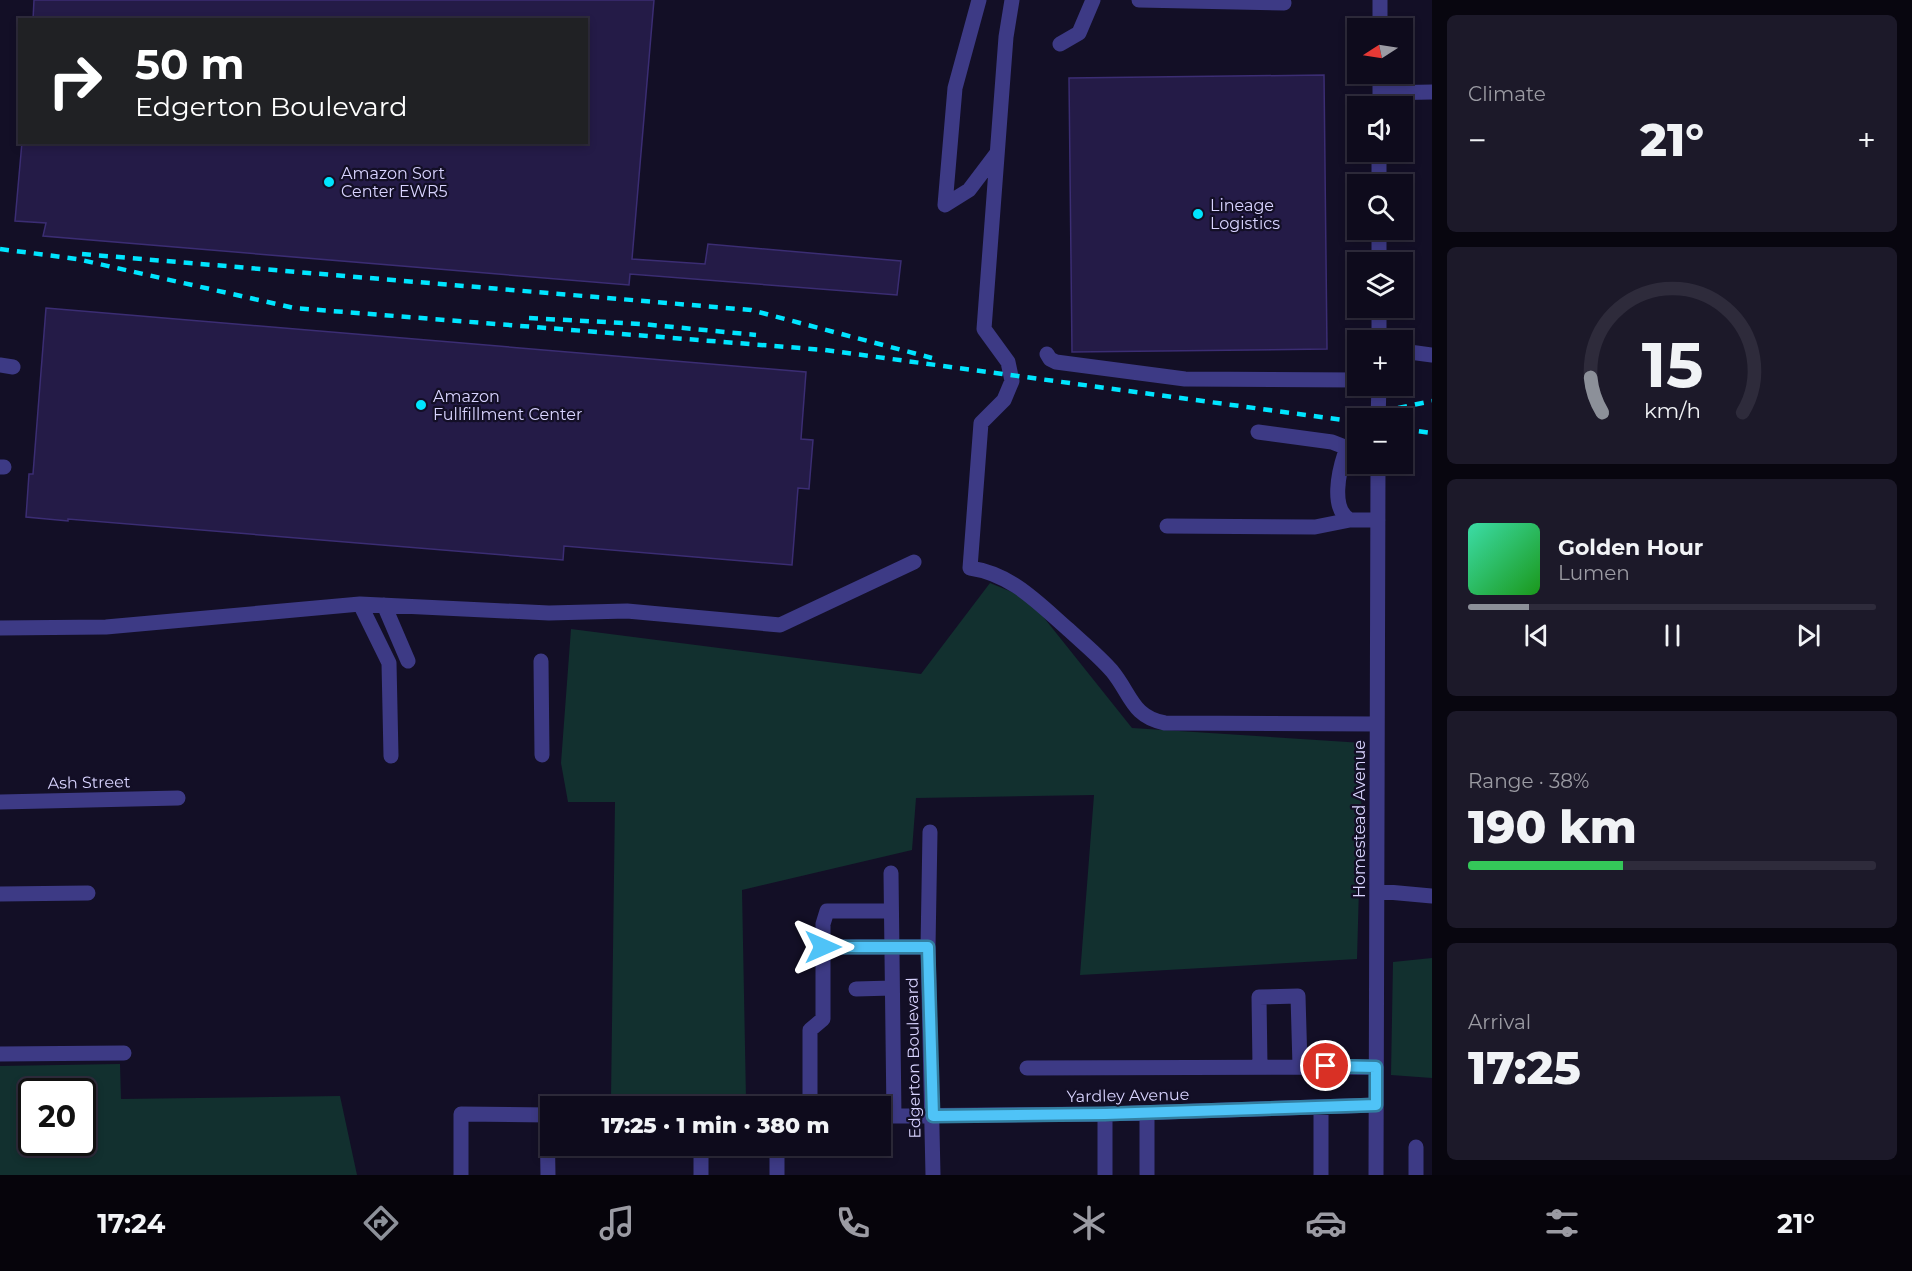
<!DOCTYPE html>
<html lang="en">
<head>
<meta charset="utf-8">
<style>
  body { margin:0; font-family:Montserrat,sans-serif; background:#1c1929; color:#f1f3f6; height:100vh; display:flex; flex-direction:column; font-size:22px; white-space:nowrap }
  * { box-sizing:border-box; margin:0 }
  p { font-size:20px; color:#9b9ba3 }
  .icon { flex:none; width:33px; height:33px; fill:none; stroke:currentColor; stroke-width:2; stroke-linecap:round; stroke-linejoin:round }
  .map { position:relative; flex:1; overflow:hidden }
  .panel { display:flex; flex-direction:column; gap:15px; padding:15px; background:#08060f; width:480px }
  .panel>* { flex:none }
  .banner { position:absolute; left:18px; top:18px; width:570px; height:126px; border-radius:0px; box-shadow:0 3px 9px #0003,0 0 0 2px #2e2b3b; background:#202124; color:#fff; overflow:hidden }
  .needle { width:39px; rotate:258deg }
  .controls { position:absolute; left:1347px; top:18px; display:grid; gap:12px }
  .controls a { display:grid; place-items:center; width:66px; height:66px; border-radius:0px; background:#0e0b1c; box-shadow:0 3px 9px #0003,0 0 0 2px #2e2b3b; font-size:30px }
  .speed { position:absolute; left:18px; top:1078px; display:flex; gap:12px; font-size:30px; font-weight:700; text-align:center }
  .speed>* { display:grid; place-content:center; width:78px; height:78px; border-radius:50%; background:#0e0b1c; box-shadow:0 3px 9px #0003,0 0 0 2px #2e2b3b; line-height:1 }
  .speed .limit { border:3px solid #111; border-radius:9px; background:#fff; color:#111 }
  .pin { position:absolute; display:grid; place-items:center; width:51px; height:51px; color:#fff; margin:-26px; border:3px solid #fff; border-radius:50%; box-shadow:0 2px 6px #0007 }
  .me { position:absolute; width:66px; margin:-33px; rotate:90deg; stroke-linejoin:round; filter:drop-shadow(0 0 4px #0008) }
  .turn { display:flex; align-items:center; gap:21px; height:126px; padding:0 18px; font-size:27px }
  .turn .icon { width:78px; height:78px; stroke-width:2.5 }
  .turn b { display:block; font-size:42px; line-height:51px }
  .big { font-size:45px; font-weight:800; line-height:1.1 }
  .panel .widget { flex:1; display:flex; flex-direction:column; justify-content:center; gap:9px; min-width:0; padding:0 21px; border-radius:9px; background:#1c1929 }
  .panel .dial { align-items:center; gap:0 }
  .dial svg { height:156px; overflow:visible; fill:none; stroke:#2e2b3b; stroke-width:7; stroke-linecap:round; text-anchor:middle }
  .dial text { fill:#f1f3f6; stroke:none }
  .song { display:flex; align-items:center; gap:18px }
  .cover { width:72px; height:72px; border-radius:9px; background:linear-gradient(135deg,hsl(160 70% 55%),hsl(120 70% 35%)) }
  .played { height:6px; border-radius:3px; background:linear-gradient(90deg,#8c9099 15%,#2e2b3b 15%) }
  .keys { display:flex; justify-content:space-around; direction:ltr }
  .heat { display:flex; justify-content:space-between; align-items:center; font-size:33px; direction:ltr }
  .charge { height:9px; border-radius:4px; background:linear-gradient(90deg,#34c759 38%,#2e2b3b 0) }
  .trip { position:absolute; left:540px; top:1096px; width:351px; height:60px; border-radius:0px; background:#0e0b1c; box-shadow:0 3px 9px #0003,0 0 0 2px #2e2b3b; font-weight:800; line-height:60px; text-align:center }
  .tab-bar { display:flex; height:96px; justify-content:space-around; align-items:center; background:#06040b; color:#9b9ba3 }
  .tab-bar .icon { width:42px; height:42px }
  .tab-bar .current { color:#8c9099 }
  .tab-bar b { font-size:27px; color:#f1f3f6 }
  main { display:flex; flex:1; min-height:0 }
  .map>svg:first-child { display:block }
</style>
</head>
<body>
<main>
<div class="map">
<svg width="1432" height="1175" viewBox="0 0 1432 1175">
  <rect width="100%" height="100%" fill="#130f26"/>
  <path fill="#12302f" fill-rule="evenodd" d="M990 583 1029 599 1132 728 1363 743 1357 959 1080 975 1094 795 916 798 912 850 742 890 746 1099 611 1098 615 802H568L561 763 571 629 921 674Z
    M1432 958V1078L1391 1075 1393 962Z
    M120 1064 121 1099 340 1096 357 1175H0V1066ZM32 1092H82V1143H32Z"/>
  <path fill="#241b47" stroke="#3b2d73" stroke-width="1.5" d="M34 0H654L632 259 705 264 708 244 901 261 897 295 630 274 629 285 43 236 46 223 15 221 22 142H586V20H33Z
    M1324 75 1327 349 1072 352 1069 78Z
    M46 308 806 372 801 439 813 440 809 489 798 488 792 565 564 546 563 560 68 519V521L26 517 29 474H33Z"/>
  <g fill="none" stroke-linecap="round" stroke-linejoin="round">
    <path stroke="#3d3a85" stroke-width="15" d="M1012 0 1006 37 984 329 1008 362 1012 381 1004 400 981 423 970 568C1012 574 1038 603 1069 630 1083 643 1099 656 1112 671 1131 694 1132 717 1165 723L1377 724
      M1139 0 1284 3
      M1380 28V0
      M1060 44 1079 33 1093 0
      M1380 93 1432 92
      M1380 106V74
      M1379 184V152
      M945 205 955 88 979 0
      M945 205 969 190 997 153
      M1379 262V230
      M1379 340V308
      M1402 351 1432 355
      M1047 354 1050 359 1056 362 1185 379 1358 380
      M0 365 13 367
      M1378 418 1379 386
      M1258 432 1332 442 1350 449
      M0 467H4
      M1350 520C1330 509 1339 471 1345 453L1350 449 1358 448
      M1167 526 1315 527 1350 520H1378
      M360 604 389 663 391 756
      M384 605 408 661
      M0 628 106 627 360 604 549 613 627 611 780 625 914 562
      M541 661 542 755
      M0 802 178 798
      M930 832 928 947 933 1175
      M891 873 894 1116
      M1377 891 1432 896
      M0 894 88 893
      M823 947H928
      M856 989 892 988
      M0 1054 124 1053
      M1260 1066 1259 997 1298 996 1300 1066
      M1027 1068 1376 1067
      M810 1107V1030L823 1019V924L827 911H891
      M1321 1107V1175
      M1147 1113V1175
      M547 1115 548 1175
      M880 1116 1105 1114 1376 1105
      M1416 1147V1175
      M461 1175V1114L550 1115
      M701 1175V1146
      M777 1175V1146
      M1105 1175V1114
      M1376 1175 1378 464"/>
    <path stroke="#00e5ff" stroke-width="4.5" stroke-dasharray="9 8" stroke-linecap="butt" d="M0 249 77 259 294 308 825 350 1358 422
      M82 254 751 310 932 358
      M529 318 642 324 756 335
      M1348 416 1365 415 1432 401
      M1402 429 1432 433"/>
  </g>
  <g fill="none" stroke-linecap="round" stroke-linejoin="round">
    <defs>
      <path id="route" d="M823 947H928L933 1116 1105 1114 1376 1105V1067L1326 1066"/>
    </defs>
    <use href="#route" stroke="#337fa1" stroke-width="15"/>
    <use href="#route" stroke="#4fc3f7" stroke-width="10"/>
  </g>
  <g fill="#00e5ff" stroke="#130f26" stroke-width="2">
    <circle cx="329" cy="182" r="6"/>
    <circle cx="1198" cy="214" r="6"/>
    <circle cx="421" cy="405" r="6"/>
  </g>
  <g text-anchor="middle" stroke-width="4.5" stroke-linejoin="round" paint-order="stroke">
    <g font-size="16" fill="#d9d4ff" stroke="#130f26" text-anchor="start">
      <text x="341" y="179">Amazon Sort<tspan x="341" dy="18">Center EWR5</tspan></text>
      <text x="1210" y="211">Lineage<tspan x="1210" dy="18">Logistics</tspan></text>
      <text x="433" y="402">Amazon<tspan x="433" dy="18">Fullfillment Center</tspan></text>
    </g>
    <g font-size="16" fill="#d9d4ff" stroke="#130f26">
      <text transform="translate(89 782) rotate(-1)" y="6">Ash Street</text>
      <text transform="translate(1359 819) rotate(-90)" y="6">Homestead Avenue</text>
      <text transform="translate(913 1058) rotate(-91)" y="6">Edgerton Boulevard</text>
      <text transform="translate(1128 1095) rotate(-1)" y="6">Yardley Avenue</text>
    </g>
  </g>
</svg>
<div class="controls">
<a><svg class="needle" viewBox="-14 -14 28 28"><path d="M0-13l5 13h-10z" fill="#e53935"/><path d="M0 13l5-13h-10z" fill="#9b9ba3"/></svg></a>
<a><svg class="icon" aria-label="sound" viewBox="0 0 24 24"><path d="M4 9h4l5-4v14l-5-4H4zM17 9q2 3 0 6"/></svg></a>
<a><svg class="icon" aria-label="search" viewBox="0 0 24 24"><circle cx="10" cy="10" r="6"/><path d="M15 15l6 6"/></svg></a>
<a><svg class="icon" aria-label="layers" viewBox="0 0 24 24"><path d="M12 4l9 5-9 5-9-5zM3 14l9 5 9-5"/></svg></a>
<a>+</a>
<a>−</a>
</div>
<div class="speed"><div class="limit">20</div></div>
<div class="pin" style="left:1326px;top:1066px;background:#d93025"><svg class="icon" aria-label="arrive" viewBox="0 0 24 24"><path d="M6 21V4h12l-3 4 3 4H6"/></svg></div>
<svg class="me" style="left:823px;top:947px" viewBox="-20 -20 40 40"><path d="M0-17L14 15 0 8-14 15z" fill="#4fc3f7" stroke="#fff" stroke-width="4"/></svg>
<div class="trip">17:25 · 1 min · 380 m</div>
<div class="banner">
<div class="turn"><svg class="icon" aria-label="right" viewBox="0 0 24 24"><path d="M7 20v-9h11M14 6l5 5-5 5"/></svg><div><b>50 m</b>Edgerton Boulevard</div></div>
</div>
</div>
<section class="panel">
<div class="widget"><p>Climate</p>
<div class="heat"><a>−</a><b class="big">21°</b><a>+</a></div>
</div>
<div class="widget dial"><svg viewBox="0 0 100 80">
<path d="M14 69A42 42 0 1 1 86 69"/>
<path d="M14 69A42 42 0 0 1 8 51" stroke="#8c9099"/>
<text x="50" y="56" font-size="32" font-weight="700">15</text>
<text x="50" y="72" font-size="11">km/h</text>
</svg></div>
<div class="widget">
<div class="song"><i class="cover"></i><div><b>Golden Hour</b><p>Lumen</p></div></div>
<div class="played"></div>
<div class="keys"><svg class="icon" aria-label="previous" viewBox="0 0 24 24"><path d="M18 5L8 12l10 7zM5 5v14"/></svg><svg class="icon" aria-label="pause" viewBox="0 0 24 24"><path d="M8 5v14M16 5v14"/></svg><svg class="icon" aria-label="next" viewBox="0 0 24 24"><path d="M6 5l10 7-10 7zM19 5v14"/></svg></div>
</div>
<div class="widget"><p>Range · 38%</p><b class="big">190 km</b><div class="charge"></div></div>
<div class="widget"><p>Arrival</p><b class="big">17:25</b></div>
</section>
</main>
<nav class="tab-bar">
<b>17:24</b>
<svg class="icon current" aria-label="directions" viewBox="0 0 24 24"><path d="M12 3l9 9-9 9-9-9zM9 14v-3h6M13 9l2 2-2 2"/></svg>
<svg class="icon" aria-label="music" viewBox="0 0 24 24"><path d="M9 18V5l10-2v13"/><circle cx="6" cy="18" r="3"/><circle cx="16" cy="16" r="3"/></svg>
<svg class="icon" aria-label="phone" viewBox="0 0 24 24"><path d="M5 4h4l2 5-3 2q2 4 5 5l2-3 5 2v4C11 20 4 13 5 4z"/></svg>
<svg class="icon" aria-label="climate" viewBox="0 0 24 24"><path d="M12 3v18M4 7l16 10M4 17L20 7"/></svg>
<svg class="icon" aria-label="car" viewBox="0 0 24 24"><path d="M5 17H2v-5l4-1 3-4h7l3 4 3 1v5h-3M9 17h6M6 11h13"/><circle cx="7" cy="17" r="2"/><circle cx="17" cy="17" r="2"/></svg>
<svg class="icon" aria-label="filters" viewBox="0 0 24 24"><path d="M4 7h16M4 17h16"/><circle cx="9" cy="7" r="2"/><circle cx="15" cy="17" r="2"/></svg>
<b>21°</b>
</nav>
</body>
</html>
